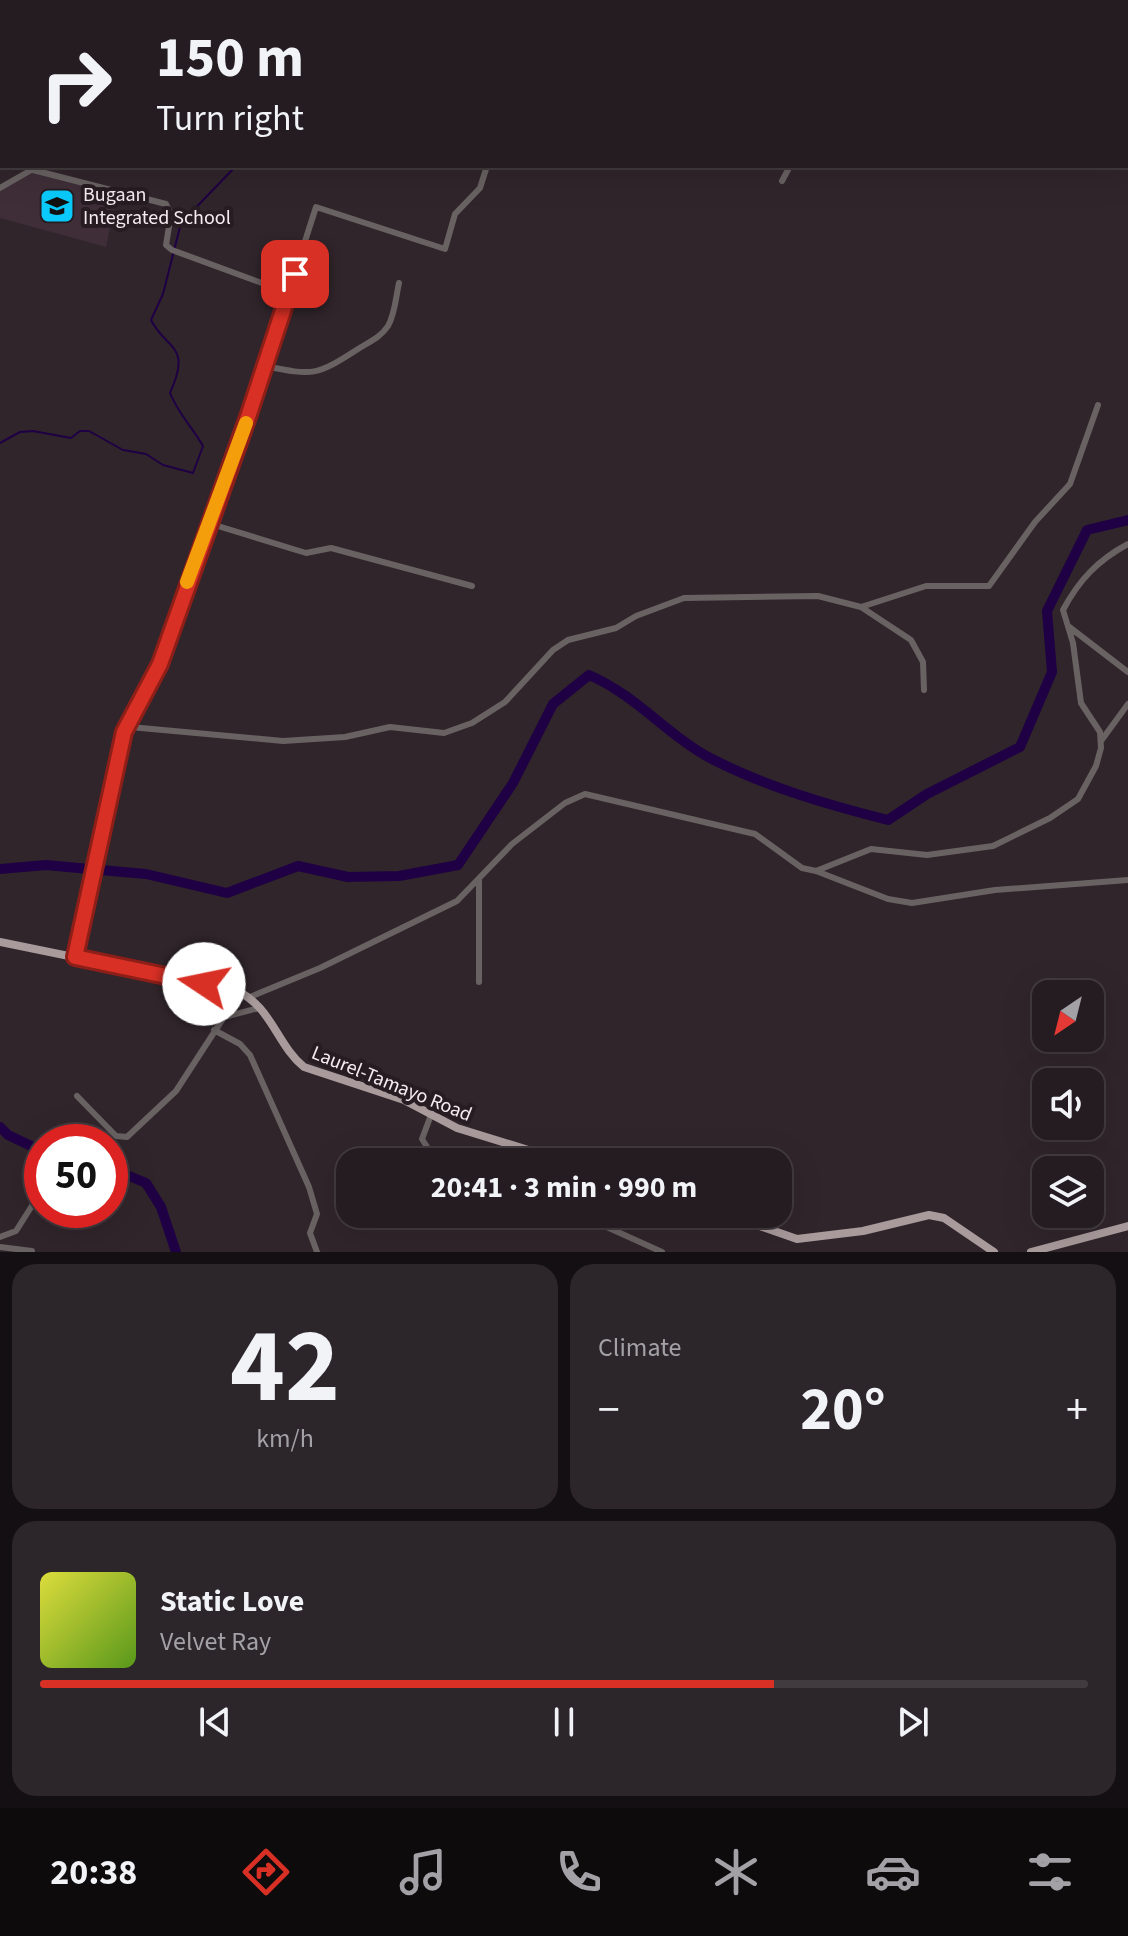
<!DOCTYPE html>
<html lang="en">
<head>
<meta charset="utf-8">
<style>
  body { margin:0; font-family:"Source Sans 3",sans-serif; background:#2c2529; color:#f1f3f6; height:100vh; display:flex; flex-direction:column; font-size:30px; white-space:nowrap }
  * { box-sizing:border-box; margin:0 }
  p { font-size:26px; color:#a3a1a5 }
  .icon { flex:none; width:44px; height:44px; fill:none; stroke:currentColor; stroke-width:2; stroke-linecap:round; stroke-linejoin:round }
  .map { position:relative; height:1252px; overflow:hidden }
  .sheet { display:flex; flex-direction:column; gap:12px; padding:12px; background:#140f12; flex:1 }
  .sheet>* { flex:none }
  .guide { position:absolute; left:0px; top:0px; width:1128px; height:168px; box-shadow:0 8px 32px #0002,0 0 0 2px #413a3e; background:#241c20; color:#f1f3f6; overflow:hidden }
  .needle { width:52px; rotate:215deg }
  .tools { position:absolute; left:1032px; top:980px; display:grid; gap:16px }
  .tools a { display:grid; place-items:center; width:72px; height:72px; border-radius:16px; background:#241c20; box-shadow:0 8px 32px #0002,0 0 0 2px #413a3e; font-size:40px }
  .speed { position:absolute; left:24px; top:1124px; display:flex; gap:16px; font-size:40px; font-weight:700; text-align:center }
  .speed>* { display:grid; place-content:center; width:104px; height:104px; border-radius:50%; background:#241c20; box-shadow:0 8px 32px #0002,0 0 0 2px #413a3e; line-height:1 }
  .speed .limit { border:12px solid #d22; background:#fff; color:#111 }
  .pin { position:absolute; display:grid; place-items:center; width:68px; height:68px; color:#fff; margin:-34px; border-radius:16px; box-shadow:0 4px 12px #0006 }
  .me { position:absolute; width:88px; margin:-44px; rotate:281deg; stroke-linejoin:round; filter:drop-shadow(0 0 6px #0008) }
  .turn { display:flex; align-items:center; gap:28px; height:168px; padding:0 24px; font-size:36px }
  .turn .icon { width:104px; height:104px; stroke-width:2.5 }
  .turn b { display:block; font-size:56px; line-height:68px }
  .big { font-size:60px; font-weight:700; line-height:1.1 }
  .sheet .widget { flex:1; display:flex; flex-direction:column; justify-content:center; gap:12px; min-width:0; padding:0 28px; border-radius:24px; background:#2c2529 }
  .sheet .dial { align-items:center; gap:0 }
  .dial b { font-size:104px; line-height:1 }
  .song { display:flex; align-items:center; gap:24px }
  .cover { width:96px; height:96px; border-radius:12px; background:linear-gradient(135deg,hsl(60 70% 55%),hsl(90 70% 35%)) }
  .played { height:8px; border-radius:4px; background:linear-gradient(90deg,#d93025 70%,#413a3e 70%) }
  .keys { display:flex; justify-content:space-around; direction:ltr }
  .heat { display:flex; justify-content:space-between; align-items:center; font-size:44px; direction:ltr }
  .sheet .tiles { flex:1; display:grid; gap:12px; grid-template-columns:1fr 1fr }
  .widget:last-child { grid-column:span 2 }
  .trip { position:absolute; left:336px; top:1148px; width:456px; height:80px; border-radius:24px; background:#241c20; box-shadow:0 8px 32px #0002,0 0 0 2px #413a3e; font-weight:700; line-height:80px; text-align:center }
  .menu { display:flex; height:128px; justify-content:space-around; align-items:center; background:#0e0b0d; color:#a3a1a5 }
  .menu .icon { width:56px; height:56px }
  .menu .active { color:#d93025 }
  .menu b { font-size:36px; color:#f1f3f6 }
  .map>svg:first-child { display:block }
</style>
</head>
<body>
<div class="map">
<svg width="1128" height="1252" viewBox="0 0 1128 1252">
  <rect width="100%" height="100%" fill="#30252b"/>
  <path fill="#3f2e37" d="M33 172 117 194 106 247 0 218V190Z"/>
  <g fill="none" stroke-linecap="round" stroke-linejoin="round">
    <path stroke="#1f0044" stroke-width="2" d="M486 0 492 2
      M617 0V2
      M449 2 451 0
      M0 443 20 432 33 431 71 438 80 431H89L123 450 146 454 163 465 193 473 203 446C192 427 178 413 170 393 192 344 167 351 151 320L163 294 181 223 236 166"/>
    <path stroke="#1f0044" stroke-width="10" d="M0 869 46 865 89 869
      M100 870 146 874 227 893 298 866 348 877 399 876 458 865 513 783 553 704 589 675C636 695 668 736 712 759 767 787 828 805 888 820L927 794 1020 747 1052 672 1047 611 1087 530 1128 520
      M0 1127 8 1135 42 1151
      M110 1168 146 1183 161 1207 176 1252"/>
    <path stroke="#696263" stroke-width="6" d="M94 2 95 0
      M807 2 808 0
      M0 92H2
      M33 170 166 204 171 214 166 245 172 250 289 293
      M782 181 790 166
      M0 188 33 169
      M265 366C314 376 316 376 358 349 369 342 381 337 388 326 395 314 396 296 399 283
      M208 523 306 553 331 548 472 586
      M861 607 926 586H989L1035 522 1070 484 1098 405
      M1068 626 1128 672
      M130 727 283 741 345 737 390 727 444 733 472 723 505 702 553 650 568 640 616 628 636 616 684 598 818 596 861 607 911 640 923 662 924 690
      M1101 741 1128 704
      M816 871 888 899 912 903 995 890 1128 880
      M75 957 124 732 160 664 258 388 316 207 445 249 455 214 480 188 487 166
      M479 982V881
      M250 997 320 968 457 901 512 844 565 803 585 794 755 834 802 868 816 871 871 849 927 855 993 846 1050 818 1078 799 1096 766 1101 748 1100 732 1081 703 1073 643 1063 610C1079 580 1098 560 1128 544
      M214 1030 240 1044 250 1055 309 1187 317 1214 310 1233 317 1252
      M77 1096 116 1136 127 1137 176 1091 224 1017 259 1008
      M431 1115 422 1139 429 1150 462 1162
      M578 1214 662 1252
      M0 1237 16 1231 42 1190
      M0 1247 32 1251"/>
    <path stroke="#a99b9c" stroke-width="8" d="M0 942 235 990C272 1006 276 1044 304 1067L404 1100 457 1128 567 1162
      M725 1214 797 1239 863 1231 929 1215 944 1218 994 1252
      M1031 1252 1128 1226"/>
  </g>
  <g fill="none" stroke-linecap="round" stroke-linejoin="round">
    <defs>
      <path id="route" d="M204 984 75 957 124 732 160 664 249 414 295 274"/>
    </defs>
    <use href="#route" stroke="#8d1f18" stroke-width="20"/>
    <use href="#route" stroke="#d93025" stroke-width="14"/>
    <path stroke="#f59e0b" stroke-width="14" d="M187 582 246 423"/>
  </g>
  <defs>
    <symbol id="school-square" viewBox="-11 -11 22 22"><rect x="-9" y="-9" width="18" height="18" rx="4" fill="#09cafa" stroke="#261c21"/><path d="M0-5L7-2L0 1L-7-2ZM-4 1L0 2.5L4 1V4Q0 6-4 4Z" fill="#111"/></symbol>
  </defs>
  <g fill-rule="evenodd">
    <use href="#school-square" x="37" y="186" width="40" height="40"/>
  </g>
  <g text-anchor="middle" stroke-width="8" stroke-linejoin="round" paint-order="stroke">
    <g font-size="20" fill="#f4ecf0" stroke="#261c21" text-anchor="start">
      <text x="83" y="201">Bugaan<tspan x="83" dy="23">Integrated School</tspan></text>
    </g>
    <g font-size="20" fill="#f4ecf0" stroke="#261c21">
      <text transform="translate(392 1083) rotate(22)" y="7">Laurel-Tamayo Road</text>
    </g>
  </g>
</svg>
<div class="tools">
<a><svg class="needle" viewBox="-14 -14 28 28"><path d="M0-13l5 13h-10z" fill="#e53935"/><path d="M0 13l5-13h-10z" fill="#a3a1a5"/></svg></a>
<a><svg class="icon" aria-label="sound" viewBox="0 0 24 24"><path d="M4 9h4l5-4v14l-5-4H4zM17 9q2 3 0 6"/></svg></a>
<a><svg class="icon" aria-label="layers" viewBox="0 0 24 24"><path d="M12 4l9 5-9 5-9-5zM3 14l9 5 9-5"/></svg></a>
</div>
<div class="speed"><div class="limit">50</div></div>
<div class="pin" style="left:295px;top:274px;background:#d93025"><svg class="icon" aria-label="arrive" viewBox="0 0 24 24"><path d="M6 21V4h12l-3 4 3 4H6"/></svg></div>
<svg class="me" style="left:204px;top:984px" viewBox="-20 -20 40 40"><circle r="19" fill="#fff"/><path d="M0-13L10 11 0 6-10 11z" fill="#d93025"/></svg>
<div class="trip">20:41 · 3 min · 990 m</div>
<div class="guide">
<div class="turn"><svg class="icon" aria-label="right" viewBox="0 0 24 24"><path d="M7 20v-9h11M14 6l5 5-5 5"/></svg><div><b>150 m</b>Turn right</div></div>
</div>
</div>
<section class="sheet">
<div class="tiles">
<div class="widget dial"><b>42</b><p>km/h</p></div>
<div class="widget"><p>Climate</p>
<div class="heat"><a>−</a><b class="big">20°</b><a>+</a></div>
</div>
<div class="widget">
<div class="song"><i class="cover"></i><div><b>Static Love</b><p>Velvet Ray</p></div></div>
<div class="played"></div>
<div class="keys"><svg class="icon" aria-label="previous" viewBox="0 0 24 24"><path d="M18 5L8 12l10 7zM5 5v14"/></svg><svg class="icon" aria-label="pause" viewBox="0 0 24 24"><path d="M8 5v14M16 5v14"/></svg><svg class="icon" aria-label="next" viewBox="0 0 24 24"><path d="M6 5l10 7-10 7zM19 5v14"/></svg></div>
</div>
</div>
</section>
<nav class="menu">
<b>20:38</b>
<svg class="icon active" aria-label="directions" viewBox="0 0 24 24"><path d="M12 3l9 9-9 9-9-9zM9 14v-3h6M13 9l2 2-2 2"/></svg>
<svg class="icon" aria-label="music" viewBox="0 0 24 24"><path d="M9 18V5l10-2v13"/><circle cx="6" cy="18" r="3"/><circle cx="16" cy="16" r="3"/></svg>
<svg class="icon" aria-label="phone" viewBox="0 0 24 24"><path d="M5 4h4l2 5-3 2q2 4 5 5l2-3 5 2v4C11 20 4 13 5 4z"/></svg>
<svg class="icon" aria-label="climate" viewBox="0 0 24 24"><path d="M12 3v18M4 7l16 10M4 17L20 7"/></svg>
<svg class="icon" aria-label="car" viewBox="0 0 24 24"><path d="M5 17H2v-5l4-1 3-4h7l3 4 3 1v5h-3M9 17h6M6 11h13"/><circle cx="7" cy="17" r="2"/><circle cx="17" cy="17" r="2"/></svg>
<svg class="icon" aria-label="filters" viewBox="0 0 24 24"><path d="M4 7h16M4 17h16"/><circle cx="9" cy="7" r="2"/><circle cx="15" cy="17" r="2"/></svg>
</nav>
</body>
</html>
